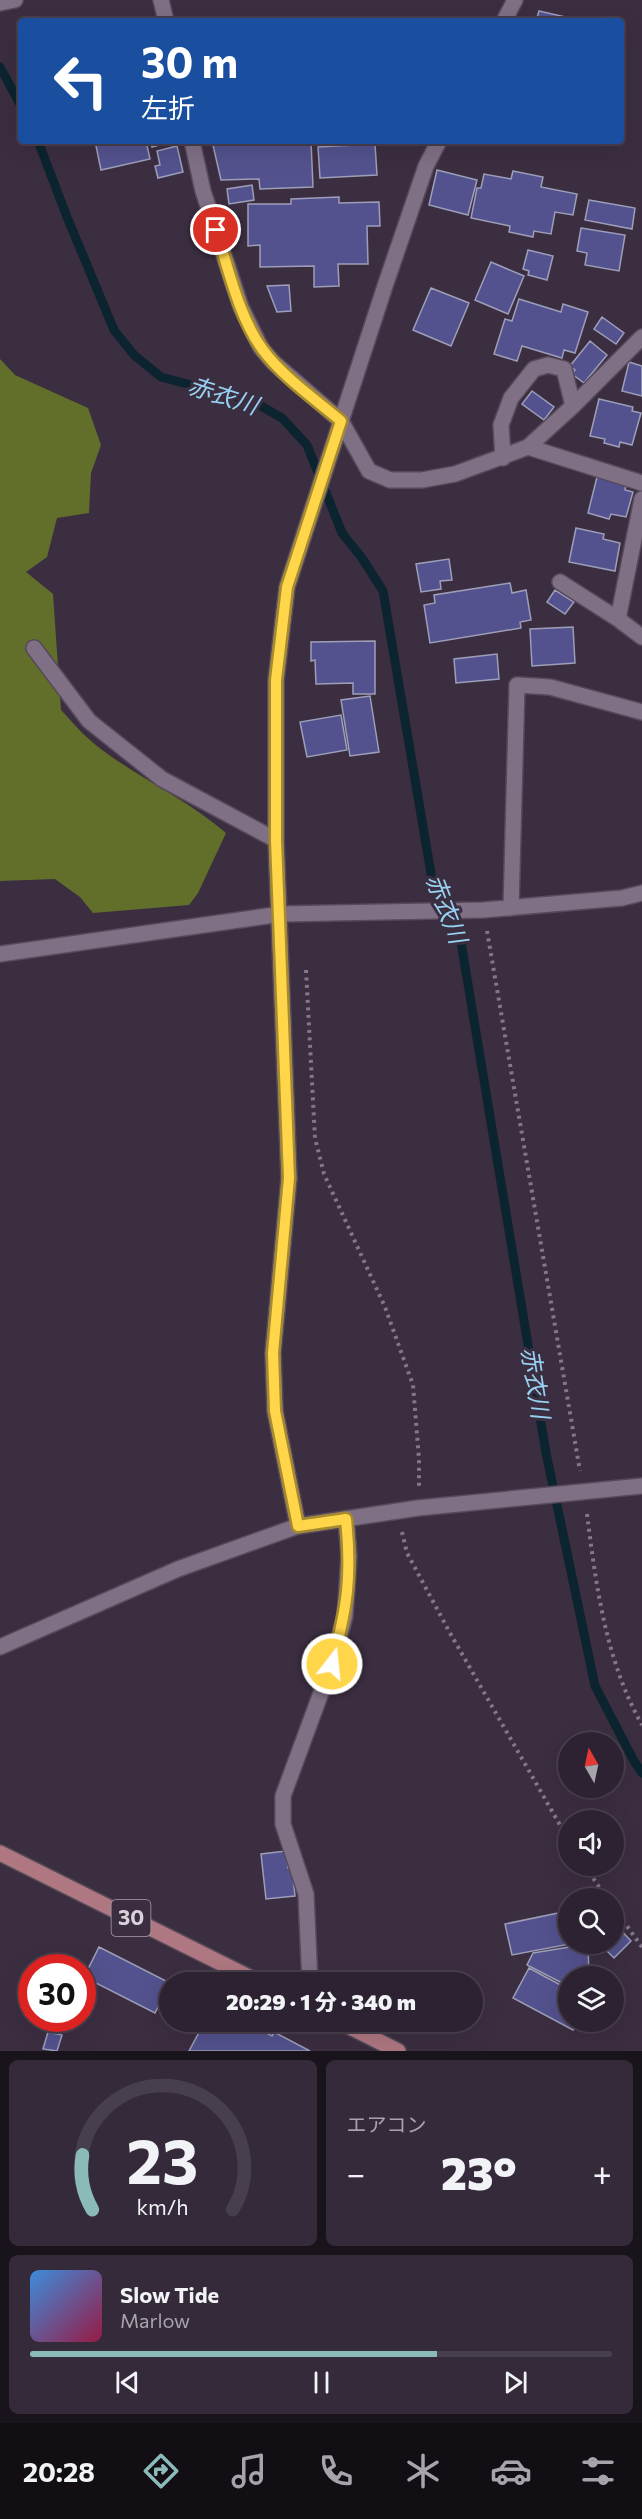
<!DOCTYPE html>
<html lang="ja">
<head>
<meta charset="utf-8">
<style>
  body { margin:0; font-family:Commissioner,"Noto Sans JP",sans-serif; background:#352a39; color:#f1f3f6; height:100vh; display:flex; flex-direction:column; font-size:22px; white-space:nowrap }
  * { box-sizing:border-box; margin:0 }
  p { font-size:20px; color:#a7a4ab }
  .icon { flex:none; width:33px; height:33px; fill:none; stroke:currentColor; stroke-width:2; stroke-linecap:round; stroke-linejoin:round }
  .map { position:relative; height:2051px; overflow:hidden }
  .side { display:flex; flex-direction:column; gap:9px; padding:9px; background:#19131b; flex:1 }
  .side>* { flex:none }
  .guide { position:absolute; left:18px; top:18px; width:606px; height:126px; border-radius:6px; box-shadow:0 6px 24px #0002,0 0 0 2px #483f4d; background:#1a4fa0; color:#fff; overflow:hidden }
  .needle { width:39px; rotate:351deg }
  .tools { position:absolute; left:558px; top:1732px; display:grid; gap:12px }
  .tools a { display:grid; place-items:center; width:66px; height:66px; border-radius:50%; background:#2d2231; box-shadow:0 6px 24px #0002,0 0 0 2px #483f4d; font-size:30px }
  .speed { position:absolute; left:18px; top:1954px; display:flex; gap:12px; font-size:30px; font-weight:700; text-align:center }
  .speed>* { display:grid; place-content:center; width:78px; height:78px; border-radius:50%; background:#2d2231; box-shadow:0 6px 24px #0002,0 0 0 2px #483f4d; line-height:1 }
  .speed .limit { border:9px solid #d22; background:#fff; color:#111 }
  .pin { position:absolute; display:grid; place-items:center; width:51px; height:51px; color:#fff; margin:-26px; border:3px solid #fff; border-radius:50%; box-shadow:0 2px 6px #0007 }
  .me { position:absolute; width:66px; margin:-33px; rotate:16deg; stroke-linejoin:round; filter:drop-shadow(0 0 4px #0008) }
  .turn { display:flex; align-items:center; gap:21px; height:126px; padding:0 24px; font-size:27px }
  .turn .icon { width:78px; height:78px; stroke-width:2.5 }
  .turn b { display:block; font-size:42px; line-height:51px }
  .big { font-size:45px; font-weight:800; line-height:1.1 }
  .side .widget { flex:1; display:flex; flex-direction:column; justify-content:center; gap:9px; min-width:0; padding:0 21px; border-radius:9px; background:#352a39 }
  .side .dial { align-items:center; gap:0 }
  .dial svg { height:156px; overflow:visible; fill:none; stroke:#483f4d; stroke-width:7; stroke-linecap:round; text-anchor:middle }
  .dial text { fill:#f1f3f6; stroke:none }
  .song { display:flex; align-items:center; gap:18px }
  .cover { width:72px; height:72px; border-radius:9px; background:linear-gradient(135deg,hsl(210 70% 55%),hsl(340 70% 35%)) }
  .played { height:6px; border-radius:3px; background:linear-gradient(90deg,#8bbbb9 70%,#483f4d 70%) }
  .keys { display:flex; justify-content:space-around; direction:ltr }
  .heat { display:flex; justify-content:space-between; align-items:center; font-size:33px; direction:ltr }
  .side .tiles { flex:1; display:grid; gap:9px; grid-template-columns:1fr 1fr }
  .widget:last-child { grid-column:span 2 }
  .trip { position:absolute; left:159px; top:1972px; width:324px; height:60px; border-radius:30px; background:#2d2231; box-shadow:0 6px 24px #0002,0 0 0 2px #483f4d; font-weight:800; line-height:60px; text-align:center }
  .dock { display:flex; height:96px; justify-content:space-around; align-items:center; background:#120e14; color:#a7a4ab }
  .dock .icon { width:42px; height:42px }
  .dock .on { color:#8bbbb9 }
  .dock b { font-size:27px; color:#f1f3f6 }
  .map>svg:first-child { display:block }
</style>
</head>
<body>
<div class="map">
<svg width="642" height="2051" viewBox="0 0 642 2051">
  <rect width="100%" height="100%" fill="#3c2e41"/>
  <path fill="#616f2a" d="M0 359 15 375 88 408 101 445 91 473 89 513 57 518 47 557 26 572 53 594 61 710C72 722 84 736 97 746 138 778 187 799 226 833L198 893 189 905 93 913 80 897 55 879 0 881Z"/>
  <g fill="none" stroke-linecap="round" stroke-linejoin="round">
    <path stroke="#0c2430" stroke-width="9" d="M0 67 21 106
      M38 141 67 217 114 330 134 355 161 377 252 401 282 418 307 445 342 533 362 558 383 591 434 891 445 895 459 930 546 1453 573 1581 595 1686 634 1761 642 1773"/>
  </g>
  <path fill="#54528e" stroke="#9d9eb8" stroke-width="1.5" d="M539 11 583 21H536Z
    M95 141H146L150 159 101 170Z
    M150 141H174L152 147Z
    M212 141H311L313 187 260 189 259 179 221 180Z
    M375 144 377 175 320 178 318 147Z
    M177 146 183 172 158 178 155 166 160 165 157 151Z
    M437 170 477 180 468 215 429 205Z
    M513 171 543 177 541 187 577 194 573 215 555 212 551 234 534 231 533 237 509 232 510 226 471 218 477 188H481L484 174 511 179Z
    M252 185 254 200 229 204 227 189Z
    M339 197V203L379 202 380 226H367L368 264H338L339 286 314 287V266L260 267V245L248 246V204H291V199Z
    M589 200 635 208 632 229 585 220Z
    M581 228 625 235 619 271 585 265 587 253 577 251Z
    M528 250 553 256 547 280 528 275 529 271 523 269Z
    M491 262 524 276 508 314 475 300Z
    M289 285 291 311 277 312 267 286Z
    M431 288 469 303 451 346 413 330Z
    M519 299 561 312 563 304 588 312 575 353 564 350 562 358 522 346 517 361 494 354 505 319 512 321Z
    M602 317 624 333 616 344 594 329Z
    M590 341 607 355 584 383 572 374 575 370 570 366Z
    M629 362 642 366V396L622 391Z
    M532 391 554 407 544 420 522 404Z
    M599 399 633 407 632 411 641 413 632 445 620 442 619 447 604 443 605 439 590 436Z
    M597 477 626 485 625 490 633 492 626 517 611 514 609 519 588 513Z
    M576 528 604 534 603 539 620 543 615 571 569 562Z
    M449 559 452 580 440 581 441 589 421 592 416 564Z
    M510 583 512 593 526 590 531 620 520 622 521 628 430 643 424 605 435 603 434 595Z
    M555 590 574 602 565 614 547 602Z
    M573 627 575 663 532 666 530 629Z
    M375 641V694H353V683L316 684 315 660 311 661V642Z
    M497 654 499 679 456 683 454 659Z
    M370 696 379 752 350 756 341 700Z
    M341 715 347 750 307 757 300 722Z
    M286 1851 288 1868H292L295 1896 266 1899 261 1854Z
    M568 1911 570 1944 512 1955 505 1924Z
    M614 1923 631 1941 614 1958 600 1944H614Z
    M588 1944 589 1977H568V1986L527 1965 533 1953Z
    M99 1947 170 1983 155 2013 84 1977Z
    M529 1968 568 1989V2022H578L573 2030 513 1998Z
    M197 2022H246L272 2036 274 2032 310 2051H189L203 2025Z
    M48 2032 62 2035 57 2051 43 2049Z"/>
  <g fill="none" stroke-linecap="round" stroke-linejoin="round">
    <defs>
      <path id="minor" d="M161 0 166 21
        M0 3 15 0
        M504 21 515 0
        M192 141 203 191 241 307 261 348 273 362 341 421 369 471 390 480H422L455 474 528 447 573 406 642 337
        M528 447 642 483
        M503 458 501 425 511 398 534 369 548 365 564 369 573 406
        M642 499 618 619 642 637
        M560 582 618 619
        M34 648 89 721 162 779 276 840
        M511 908 517 685 550 687 642 712
        M0 954 281 914 483 910 622 898 642 893
        M298 1526 275 1411 273 1353 289 1178 276 840V680L287 587 385 286 426 166 439 141
        M0 1647 178 1569 298 1526 418 1508 642 1486
        M310 1983 306 1894 283 1824V1796L332 1663 345 1616 349 1556 346 1519"/>
      <path id="major" d="M0 1853 261 1983
        M340 2022 398 2051"/>
    </defs>
    <use href="#minor" stroke="#564a5b" stroke-width="18"/>
    <use href="#major" stroke="#564a5b" stroke-width="18"/>
    <path stroke="#847888" stroke-width="4" stroke-dasharray="3 4.5" stroke-linecap="butt" d="M487 931 580 1471
      M306 970 315 1138 324 1174 385 1307 413 1385 419 1459V1486
      M587 1514C596 1586 606 1661 642 1725
      M402 1532 407 1553 450 1633 568 1839
      M585 1866 607 1899
      M614 1908 642 1947"/>
    <use href="#minor" stroke="#807086" stroke-width="15"/>
    <use href="#major" stroke="#ae7781" stroke-width="15"/>
  </g>
  <g fill="none" stroke-linecap="round" stroke-linejoin="round">
    <defs>
      <path id="route" d="M216 230C228 267 239 318 263 350 283 377 315 399 341 421L287 587 276 680V840L289 1178 273 1353 275 1411 298 1526 346 1519C352 1577 347 1608 332 1664"/>
    </defs>
    <use href="#route" stroke="#a68a30" stroke-width="15"/>
    <use href="#route" stroke="#ffd54a" stroke-width="10"/>
  </g>
  <g text-anchor="middle" stroke-width="6" stroke-linejoin="round" paint-order="stroke">
    <rect fill="#3c2e41" stroke="#aba0ae" stroke-width="1.5" x="111.5" y="1900" width="39" height="36" rx="4.5"/>
    <g font-size="21" font-weight="bold" fill="#dad1dd">
      <text x="131" y="1925">30</text>
    </g>
    <g font-size="24" font-style="italic" fill="#97d1f2" stroke="#3c2e41">
      <text transform="translate(223 396) rotate(18)" y="8">赤衣川</text>
      <text transform="translate(446 909) rotate(69)" y="8">赤衣川</text>
      <text transform="translate(535 1383) rotate(81)" y="8">赤衣川</text>
    </g>
  </g>
</svg>
<div class="tools">
<a><svg class="needle" viewBox="-14 -14 28 28"><path d="M0-13l5 13h-10z" fill="#e53935"/><path d="M0 13l5-13h-10z" fill="#a7a4ab"/></svg></a>
<a><svg class="icon" aria-label="sound" viewBox="0 0 24 24"><path d="M4 9h4l5-4v14l-5-4H4zM17 9q2 3 0 6"/></svg></a>
<a><svg class="icon" aria-label="search" viewBox="0 0 24 24"><circle cx="10" cy="10" r="6"/><path d="M15 15l6 6"/></svg></a>
<a><svg class="icon" aria-label="layers" viewBox="0 0 24 24"><path d="M12 4l9 5-9 5-9-5zM3 14l9 5 9-5"/></svg></a>
</div>
<div class="speed"><div class="limit">30</div></div>
<div class="pin" style="left:216px;top:230px;background:#d93025"><svg class="icon" aria-label="arrive" viewBox="0 0 24 24"><path d="M6 21V4h12l-3 4 3 4H6"/></svg></div>
<svg class="me" style="left:332px;top:1664px" viewBox="-20 -20 40 40"><circle r="17" fill="#ffd54a" stroke="#fff" stroke-width="3"/><path d="M0-11L8 9 0 5-8 9z" fill="#fff"/></svg>
<div class="trip">20:29 · 1 分 · 340 m</div>
<div class="guide">
<div class="turn"><svg class="icon" aria-label="left" viewBox="0 0 24 24"><path d="M17 20v-9H6M10 6l-5 5 5 5"/></svg><div><b>30 m</b>左折</div></div>
</div>
</div>
<section class="side">
<div class="tiles">
<div class="widget dial"><svg viewBox="0 0 100 80">
<path d="M14 69A42 42 0 1 1 86 69"/>
<path d="M14 69A42 42 0 0 1 9 41" stroke="#8bbbb9"/>
<text x="50" y="56" font-size="32" font-weight="700">23</text>
<text x="50" y="72" font-size="11">km/h</text>
</svg></div>
<div class="widget"><p>エアコン</p>
<div class="heat"><a>−</a><b class="big">23°</b><a>+</a></div>
</div>
<div class="widget">
<div class="song"><i class="cover"></i><div><b>Slow Tide</b><p>Marlow</p></div></div>
<div class="played"></div>
<div class="keys"><svg class="icon" aria-label="previous" viewBox="0 0 24 24"><path d="M18 5L8 12l10 7zM5 5v14"/></svg><svg class="icon" aria-label="pause" viewBox="0 0 24 24"><path d="M8 5v14M16 5v14"/></svg><svg class="icon" aria-label="next" viewBox="0 0 24 24"><path d="M6 5l10 7-10 7zM19 5v14"/></svg></div>
</div>
</div>
</section>
<nav class="dock">
<b>20:28</b>
<svg class="icon on" aria-label="directions" viewBox="0 0 24 24"><path d="M12 3l9 9-9 9-9-9zM9 14v-3h6M13 9l2 2-2 2"/></svg>
<svg class="icon" aria-label="music" viewBox="0 0 24 24"><path d="M9 18V5l10-2v13"/><circle cx="6" cy="18" r="3"/><circle cx="16" cy="16" r="3"/></svg>
<svg class="icon" aria-label="phone" viewBox="0 0 24 24"><path d="M5 4h4l2 5-3 2q2 4 5 5l2-3 5 2v4C11 20 4 13 5 4z"/></svg>
<svg class="icon" aria-label="climate" viewBox="0 0 24 24"><path d="M12 3v18M4 7l16 10M4 17L20 7"/></svg>
<svg class="icon" aria-label="car" viewBox="0 0 24 24"><path d="M5 17H2v-5l4-1 3-4h7l3 4 3 1v5h-3M9 17h6M6 11h13"/><circle cx="7" cy="17" r="2"/><circle cx="17" cy="17" r="2"/></svg>
<svg class="icon" aria-label="filters" viewBox="0 0 24 24"><path d="M4 7h16M4 17h16"/><circle cx="9" cy="7" r="2"/><circle cx="15" cy="17" r="2"/></svg>
</nav>
</body>
</html>
